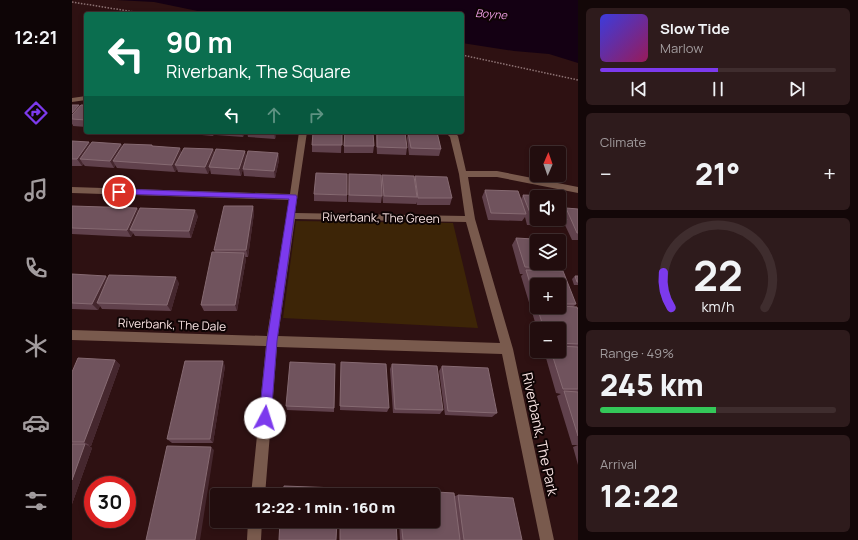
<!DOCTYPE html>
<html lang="en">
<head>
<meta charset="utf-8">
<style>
  body { margin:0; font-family:Manrope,sans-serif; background:#2e1b1c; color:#f1f3f6; height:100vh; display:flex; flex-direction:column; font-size:15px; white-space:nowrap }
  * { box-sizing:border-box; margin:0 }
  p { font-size:13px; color:#a29c9e }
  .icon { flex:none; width:22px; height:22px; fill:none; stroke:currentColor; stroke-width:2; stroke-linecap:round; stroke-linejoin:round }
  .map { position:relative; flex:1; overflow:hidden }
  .drawer { display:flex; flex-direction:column; gap:8px; padding:8px; background:#130708; width:280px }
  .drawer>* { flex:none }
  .banner { position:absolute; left:12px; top:12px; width:380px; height:122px; border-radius:4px; box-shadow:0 2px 6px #0003,0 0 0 1px #3f2d2e; background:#0b6e4f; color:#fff; overflow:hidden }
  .needle { width:26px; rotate:2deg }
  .controls { position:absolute; left:458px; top:146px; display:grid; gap:8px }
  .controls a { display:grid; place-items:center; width:36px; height:36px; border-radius:4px; background:#220d0e; box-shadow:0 2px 6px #0003,0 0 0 1px #3f2d2e; font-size:20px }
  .speed { position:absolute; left:12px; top:476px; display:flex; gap:8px; font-size:20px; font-weight:700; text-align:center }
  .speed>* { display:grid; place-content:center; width:52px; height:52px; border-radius:50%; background:#220d0e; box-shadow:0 2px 6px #0003,0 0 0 1px #3f2d2e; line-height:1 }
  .speed .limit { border:6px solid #d22; background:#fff; color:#111 }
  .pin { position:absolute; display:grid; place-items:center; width:34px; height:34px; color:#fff; margin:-17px; border:2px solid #fff; border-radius:50%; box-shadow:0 1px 4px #0007 }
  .me { position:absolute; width:44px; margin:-22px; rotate:5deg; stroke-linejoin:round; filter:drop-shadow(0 0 3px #0008) }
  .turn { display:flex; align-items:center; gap:14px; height:84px; padding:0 16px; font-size:18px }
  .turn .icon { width:52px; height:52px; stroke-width:2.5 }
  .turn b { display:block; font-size:28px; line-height:34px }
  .lanes { display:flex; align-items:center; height:38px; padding:0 16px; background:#0003; justify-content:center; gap:20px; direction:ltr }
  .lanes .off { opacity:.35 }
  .big { font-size:30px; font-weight:800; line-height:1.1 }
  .drawer .tile { flex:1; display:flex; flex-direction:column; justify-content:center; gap:6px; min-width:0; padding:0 14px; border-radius:6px; background:#2e1b1c }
  .drawer .dial { align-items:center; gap:0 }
  .dial svg { height:104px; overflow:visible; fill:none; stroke:#3f2d2e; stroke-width:7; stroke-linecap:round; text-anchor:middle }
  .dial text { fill:#f1f3f6; stroke:none }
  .song { display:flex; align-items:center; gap:12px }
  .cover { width:48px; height:48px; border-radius:6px; background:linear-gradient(135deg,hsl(240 70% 55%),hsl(330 70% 35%)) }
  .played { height:4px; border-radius:2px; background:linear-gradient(90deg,#7c3aed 50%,#3f2d2e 50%) }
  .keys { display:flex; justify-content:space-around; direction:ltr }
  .heat { display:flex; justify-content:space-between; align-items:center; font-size:22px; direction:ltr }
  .charge { height:6px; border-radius:3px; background:linear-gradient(90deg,#34c759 49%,#3f2d2e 0) }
  .trip { position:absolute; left:138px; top:488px; width:230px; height:40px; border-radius:4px; background:#220d0e; box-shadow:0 2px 6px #0003,0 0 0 1px #3f2d2e; font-weight:800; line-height:40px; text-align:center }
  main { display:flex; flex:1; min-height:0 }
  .dock { display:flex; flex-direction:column; width:72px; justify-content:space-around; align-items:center; background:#0e0506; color:#a29c9e }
  .dock .icon { width:28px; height:28px }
  .dock .on { color:#7c3aed }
  .dock b { font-size:18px; color:#f1f3f6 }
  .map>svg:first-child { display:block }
</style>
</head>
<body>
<main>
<nav class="dock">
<b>12:21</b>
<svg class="icon on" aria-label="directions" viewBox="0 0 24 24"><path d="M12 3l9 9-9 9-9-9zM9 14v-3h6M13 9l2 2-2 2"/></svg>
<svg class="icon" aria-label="music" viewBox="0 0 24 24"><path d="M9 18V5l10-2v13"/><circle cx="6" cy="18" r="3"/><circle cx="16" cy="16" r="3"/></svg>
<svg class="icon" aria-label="phone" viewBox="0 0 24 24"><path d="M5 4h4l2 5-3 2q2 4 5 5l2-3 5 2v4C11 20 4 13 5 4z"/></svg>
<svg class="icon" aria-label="climate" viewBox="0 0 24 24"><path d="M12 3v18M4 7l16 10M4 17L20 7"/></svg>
<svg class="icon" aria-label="car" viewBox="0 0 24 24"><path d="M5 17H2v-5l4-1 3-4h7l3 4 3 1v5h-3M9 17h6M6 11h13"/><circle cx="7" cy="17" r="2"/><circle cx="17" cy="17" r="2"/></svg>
<svg class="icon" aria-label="filters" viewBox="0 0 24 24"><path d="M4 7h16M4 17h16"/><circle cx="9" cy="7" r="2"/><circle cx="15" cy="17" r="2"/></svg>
</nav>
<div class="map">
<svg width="506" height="540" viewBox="0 0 506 540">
  <rect width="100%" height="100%" fill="#2e1112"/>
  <path fill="#3d2507" d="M224 221 381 223 406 328 211 318Z"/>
  <path fill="#140013" d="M44 0H506V63L477 54 442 51 390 43V14H140L82 2Z"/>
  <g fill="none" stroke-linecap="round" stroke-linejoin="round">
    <path stroke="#8e7475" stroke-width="1.5" stroke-dasharray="1.5 1.5" stroke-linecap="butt" d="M0 2 75 14
      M390 55 506 80"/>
    <path fill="#795a4d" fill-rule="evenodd" d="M14 96V100L0 102V98Z
      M227 132H235L223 213 393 216 387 174 378 137 373 132H382L386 136 394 171H425L506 187V193L425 177H396L403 219 441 349 482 540H468L430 354 205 347 193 495H179L194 346 0 340V330L195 336 217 200 0 193V187L218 194ZM223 219 394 222 428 343 206 336Z
      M176 521H190L189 540H175Z"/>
  </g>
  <path fill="#60414c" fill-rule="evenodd" d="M0 105H7L8 106 14 105V127L1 126V124L0 125Z
    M96 132H143L141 136Z
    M143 132H173L171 137 144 135Z
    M175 132H205L203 139 176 137Z
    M270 132 269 153 240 152V145Z
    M272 132 302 146 301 153H272Z
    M304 132H333L335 148 334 155 305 154 304 137Z
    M336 132H365L369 149 367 156 337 155 335 138Z
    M0 141 19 145 49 144 50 147 81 146 110 152 141 149 142 154 173 151 174 158 206 153 207 160 203 178 172 176 171 169 169 176 139 174 138 169 136 174 106 172 105 169 103 172 45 168 43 165 42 168 13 166 11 164 10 166H0Z
    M277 174 310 196 309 203 276 202Z
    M310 175 343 179V176L380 198 378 205H345L344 202V204L311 203 309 182Z
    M413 190 449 199 451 195 465 197V219H487L494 208 506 209V240H500L492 223 490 226 455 225 453 217 450 221 416 220 410 197Z
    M242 194 275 195V202L242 201Z
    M0 206 67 211 126 216 119 238 63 236 61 233 59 237 0 234Z
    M181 206 182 213 176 257H173L174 259 165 311H132L129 305 143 252 142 250Z
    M444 238 490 269 488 271 504 304 501 307 506 310V445H500L485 396 489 394 484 393 472 351H487V329H465L460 312 462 309H459L449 276 451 274H448L440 245ZM465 285H487V307H465Z
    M0 274 36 278 107 283 99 311 30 309 28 306 26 310 0 309Z
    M503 276H506V285H502L500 279Z
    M43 360 48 365 19 446 16 445 20 448 0 504V372Z
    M269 362 317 408 315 412 268 410Z
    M263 364 262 412 215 410 214 406Z
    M320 364 371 410 368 414 321 413 318 369Z
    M153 366 141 443H100L95 439Z
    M370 366 425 413 420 417 373 415 367 371Z
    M506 445V465L501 447Z
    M328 490 383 496 386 495 450 540H328L327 521H361V495H325V492Z"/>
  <path fill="#45272e" d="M7 105 11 112 0 119V113Z
    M140 132H143L141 136Z
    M170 132H173L171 137Z
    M202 132H205L203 139Z
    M17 142 21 149 8 159 11 164 10 166 5 159Z
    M49 144 52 151 41 161 43 165 42 168 38 161Z
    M108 148 111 155 103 165 105 169 103 172 100 165Z
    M141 149 143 157 137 167 138 169 136 174 133 167Z
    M173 151 174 158 169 176 167 169Z
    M206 153 207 160 203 178 202 171Z
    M181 206 182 213 176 257 174 250Z
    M65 208 69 215 58 230 61 233 59 237 55 230Z
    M123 210 126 216 119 238 117 231Z
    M172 253 174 259 165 311 163 305Z
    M34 276 39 282 25 303 28 306 26 310 20 304Z
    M104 277 107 283 99 311 95 305Z
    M43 360 48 365 19 446 12 442Z
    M151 361 153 366 141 443 138 439Z
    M13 444 20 448 0 504V480Z
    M139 447 142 450 128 540H123Z"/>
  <path fill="#70535d" stroke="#866a72" d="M0 105H7L0 113Z
    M9 105H14V120L0 119V115Z
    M241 132H270V145H240Z
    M273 132H301L302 146H272Z
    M305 132H333L335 148 305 147Z
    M336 132H365L369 149 339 148Z
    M0 141 17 142 5 159H0Z
    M20 142 49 144 38 161 8 159Z
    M52 144 80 145V146L108 148 100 165 41 161Z
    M112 148 141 149 133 167 103 165Z
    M144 149 173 151 167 169 137 167Z
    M176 151 206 153 202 171 171 169Z
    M244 173 275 174V195L242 194Z
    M277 174 309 175 310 196 277 195Z
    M310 175 342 176 345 197 312 196Z
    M343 176 375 177 380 198H346Z
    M413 190 446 191 454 214 419 213Z
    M451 195 485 196V197H465V219L460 218Z
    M487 201 495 220 476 219H487Z
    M0 206 65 208 55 230 0 228Z
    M152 206H181L174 250H142Z
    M68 208 123 210 117 231 58 230Z
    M494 208 506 209V233H505Z
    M444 238 479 240 480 241H465V263H487V260L490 269 453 267Z
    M140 252 172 253 163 305H129Z
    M454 270 491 271 504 304H487V285H465V303H464Z
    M0 274 34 276 20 304 0 303Z
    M37 275 104 277 95 305 25 303Z
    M503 276H506V282H505Z
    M487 306 505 307 506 310V344L487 343V329H472L465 307H487Z
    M487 346 506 347V389H491L479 351H487Z
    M6 358 43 360 12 442H0V372Z
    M113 361H151L138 439H95Z
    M218 362 263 364 262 408 214 406Z
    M269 362 314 364 317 408 268 406Z
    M320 364 365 366 371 410 323 409Z
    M370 366 416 368 425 413 376 411Z
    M492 391 506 392V436Z
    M0 444H13L0 480Z
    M95 446 139 447 123 540H74Z
    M212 486 265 488V495H211Z
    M268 488 323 491V495H268Z
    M328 490 382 493 388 540H331L329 521H361V495H328Z
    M386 495 441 498 450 540H392Z
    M208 521H265L264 540H207Z
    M268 521H324L325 540H268Z"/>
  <path fill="#7c3aed" stroke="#51269a" d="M47 189 224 195 225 197 205 341 199 418 197 422 193 424 189 422 187 418 195 341 217 199 47 194 44 192Z"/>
  <g text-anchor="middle" stroke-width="4" stroke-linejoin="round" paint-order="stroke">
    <g font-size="11" font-style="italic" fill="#f09fe5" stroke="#0e0404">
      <text transform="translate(419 14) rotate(4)" y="4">Boyne</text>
    </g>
    <g font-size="12" fill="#fae4e4" stroke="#0e0404">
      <text transform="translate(309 218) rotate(1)" y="4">Riverbank, The Green</text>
      <text transform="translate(100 325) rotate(2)" y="4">Riverbank, The Dale</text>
    </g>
    <g font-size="14" fill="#fae4e4" stroke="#0e0404">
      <text transform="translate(468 434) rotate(78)" y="5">Riverbank, The Park</text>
    </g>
  </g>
</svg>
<div class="controls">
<a><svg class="needle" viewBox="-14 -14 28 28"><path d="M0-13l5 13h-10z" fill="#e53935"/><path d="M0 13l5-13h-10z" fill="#a29c9e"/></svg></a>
<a><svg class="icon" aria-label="sound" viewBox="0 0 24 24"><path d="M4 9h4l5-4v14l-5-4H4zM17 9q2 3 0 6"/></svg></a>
<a><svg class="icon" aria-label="layers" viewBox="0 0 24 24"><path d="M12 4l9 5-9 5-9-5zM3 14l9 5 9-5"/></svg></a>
<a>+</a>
<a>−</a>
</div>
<div class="speed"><div class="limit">30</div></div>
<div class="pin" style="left:47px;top:192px;background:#d93025"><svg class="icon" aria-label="arrive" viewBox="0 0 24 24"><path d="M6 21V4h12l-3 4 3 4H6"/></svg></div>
<svg class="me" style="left:193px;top:418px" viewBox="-20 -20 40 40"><circle r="19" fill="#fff"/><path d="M0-13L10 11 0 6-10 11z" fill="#7c3aed"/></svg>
<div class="trip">12:22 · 1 min · 160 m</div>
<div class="banner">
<div class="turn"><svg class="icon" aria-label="left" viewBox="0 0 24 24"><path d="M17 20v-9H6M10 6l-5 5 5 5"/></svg><div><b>90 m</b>Riverbank, The Square</div></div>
<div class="lanes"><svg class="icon" aria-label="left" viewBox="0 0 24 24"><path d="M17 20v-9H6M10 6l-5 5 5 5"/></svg><svg class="icon off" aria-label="ahead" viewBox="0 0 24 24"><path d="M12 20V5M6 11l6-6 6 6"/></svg><svg class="icon off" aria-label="right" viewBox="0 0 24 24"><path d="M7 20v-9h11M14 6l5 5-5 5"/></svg></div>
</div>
</div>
<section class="drawer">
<div class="tile">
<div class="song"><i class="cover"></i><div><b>Slow Tide</b><p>Marlow</p></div></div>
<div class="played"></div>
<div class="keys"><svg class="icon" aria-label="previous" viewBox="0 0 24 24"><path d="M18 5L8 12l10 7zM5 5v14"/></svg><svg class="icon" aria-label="pause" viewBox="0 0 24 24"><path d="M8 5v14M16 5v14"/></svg><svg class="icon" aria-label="next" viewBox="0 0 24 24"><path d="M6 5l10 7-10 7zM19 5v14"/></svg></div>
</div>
<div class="tile"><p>Climate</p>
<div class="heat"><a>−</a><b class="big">21°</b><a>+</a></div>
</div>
<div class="tile dial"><svg viewBox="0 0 100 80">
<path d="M14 69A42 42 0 1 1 86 69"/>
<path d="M14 69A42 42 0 0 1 8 42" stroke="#7c3aed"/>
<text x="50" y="56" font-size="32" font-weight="700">22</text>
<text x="50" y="72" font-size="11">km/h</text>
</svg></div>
<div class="tile"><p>Range · 49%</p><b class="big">245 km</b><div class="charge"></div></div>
<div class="tile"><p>Arrival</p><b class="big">12:22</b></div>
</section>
</main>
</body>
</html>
